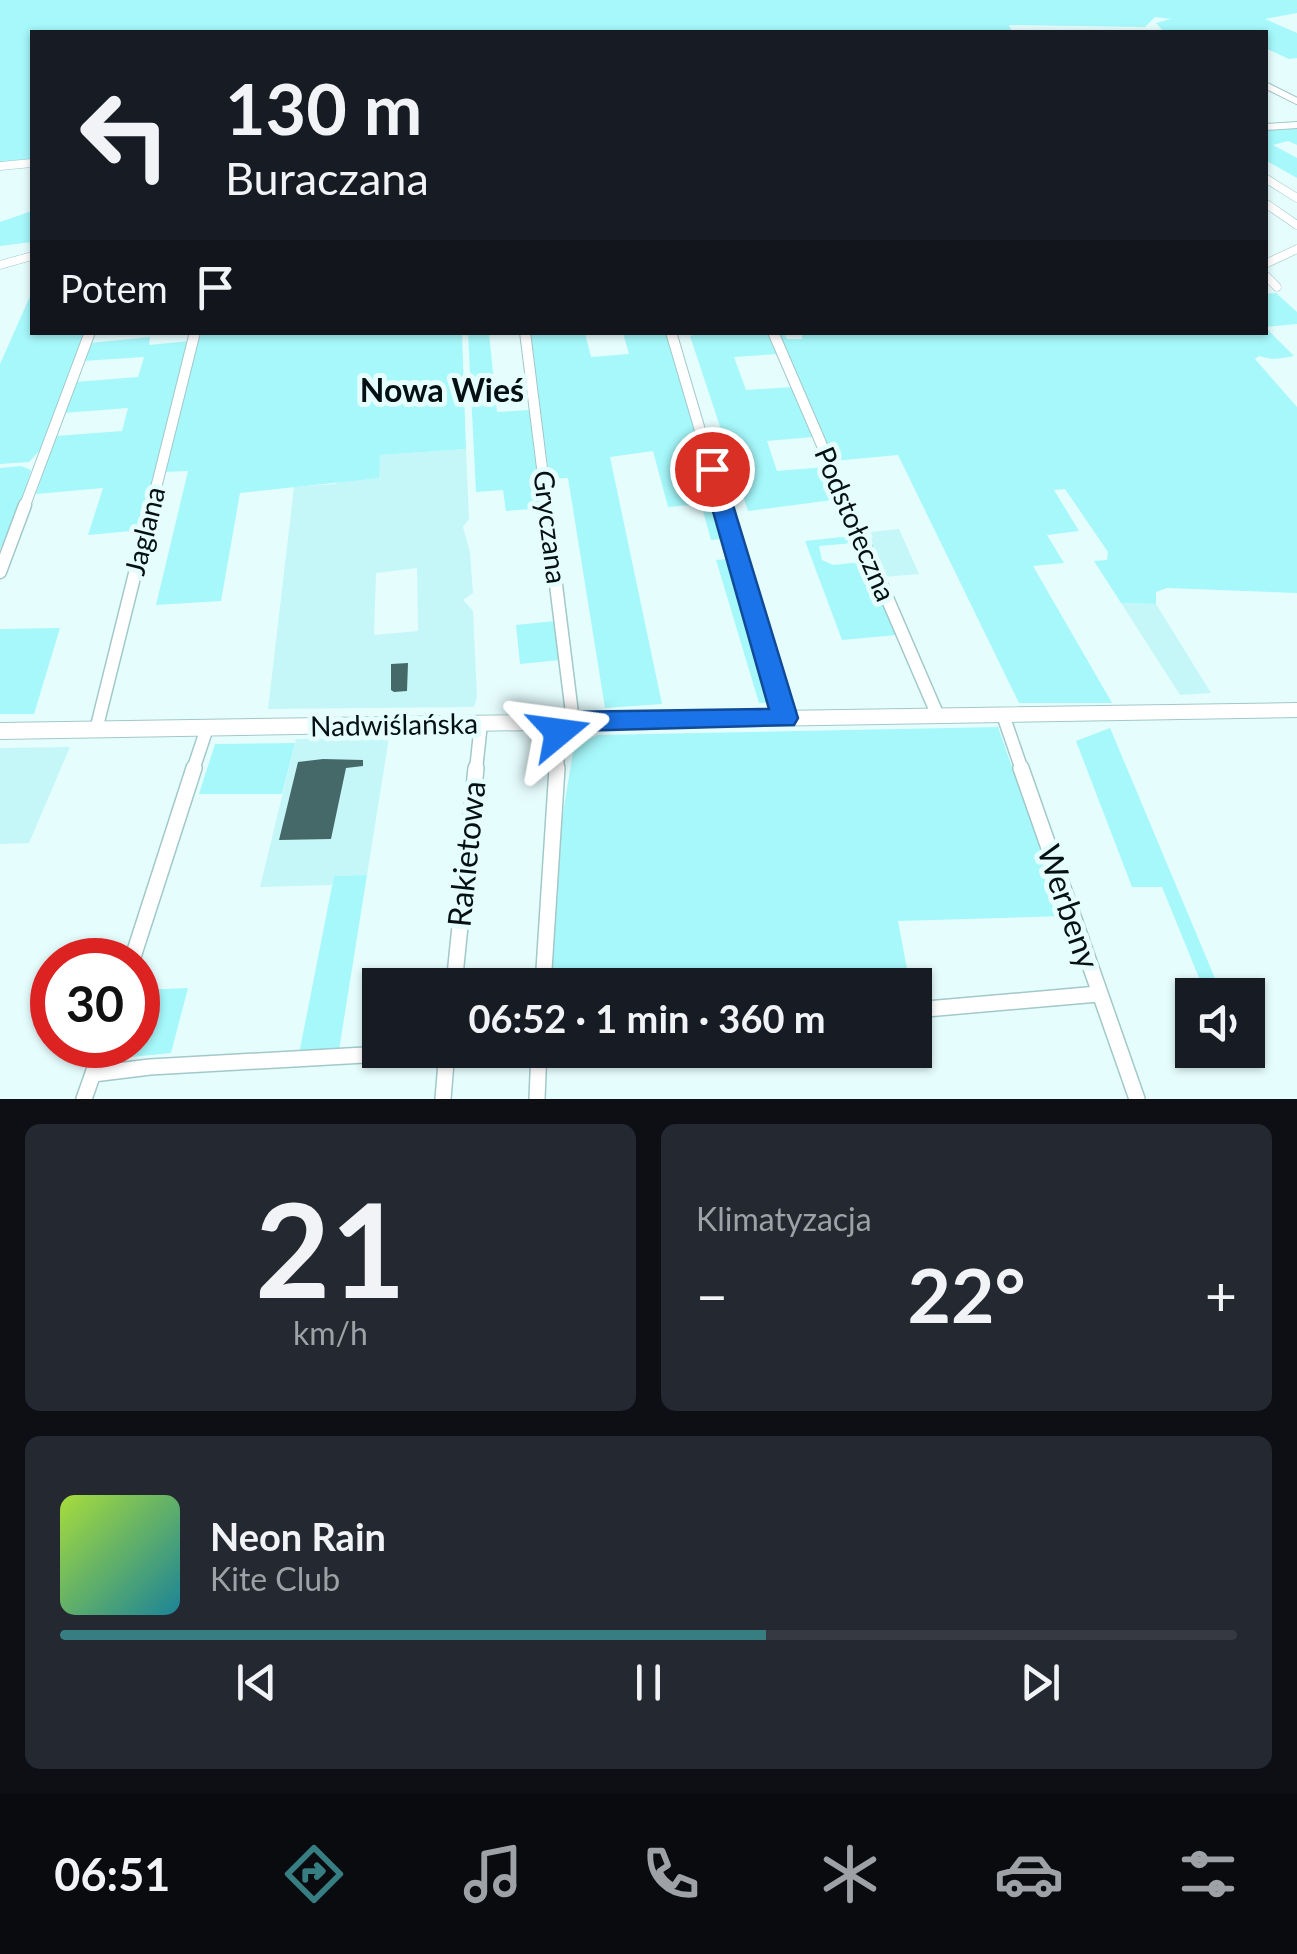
<!DOCTYPE html>
<html lang="pl">
<head>
<meta charset="utf-8">
<style>
  body { margin:0; font-family:Lato,sans-serif; background:#242831; color:#f1f3f6; height:100vh; display:flex; flex-direction:column; font-size:38px; white-space:nowrap }
  * { box-sizing:border-box; margin:0 }
  p { font-size:32px; color:#9ea1a6 }
  .icon { flex:none; width:55px; height:55px; fill:none; stroke:currentColor; stroke-width:2; stroke-linecap:round; stroke-linejoin:round }
  .map { position:relative; height:1099px; overflow:hidden }
  .panel { display:flex; flex-direction:column; gap:25px; padding:25px; background:#0d0f14; flex:1 }
  .panel>* { flex:none }
  .hud { position:absolute; left:30px; top:30px; width:1238px; height:305px; border-radius:0px; box-shadow:0 2px 8px #0004; background:#171b24; color:#f1f3f6; overflow:hidden }
  .buttons { position:absolute; left:1175px; top:978px; display:grid; gap:20px }
  .buttons a { display:grid; place-items:center; width:90px; height:90px; border-radius:0px; background:#171b24; box-shadow:0 2px 8px #0004; font-size:50px }
  .speed { position:absolute; left:30px; top:938px; display:flex; gap:20px; font-size:50px; font-weight:700; text-align:center }
  .speed>* { display:grid; place-content:center; width:130px; height:130px; border-radius:50%; background:#171b24; box-shadow:0 2px 8px #0004; line-height:1 }
  .speed .limit { border:15px solid #d22; background:#fff; color:#111 }
  .pin { position:absolute; display:grid; place-items:center; width:85px; height:85px; color:#fff; margin:-42px; border:5px solid #fff; border-radius:50%; box-shadow:0 2px 10px #0007 }
  .me { position:absolute; width:110px; margin:-55px; rotate:74deg; stroke-linejoin:round; filter:drop-shadow(0 0 8px #0008) }
  .turn { display:flex; align-items:center; gap:35px; height:210px; padding:0 30px; font-size:45px }
  .turn .icon { width:130px; height:130px; stroke-width:2.5 }
  .turn b { display:block; font-size:70px; line-height:85px }
  .then { display:flex; align-items:center; height:95px; padding:0 30px; background:#0003; gap:20px; font-size:38px }
  .big { font-size:75px; font-weight:700; line-height:1.1 }
  .panel .widget { flex:1; display:flex; flex-direction:column; justify-content:center; gap:15px; min-width:0; padding:0 35px; border-radius:15px; background:#242831 }
  .panel .dial { align-items:center; gap:0 }
  .dial b { font-size:130px; line-height:1 }
  .song { display:flex; align-items:center; gap:30px }
  .cover { width:120px; height:120px; border-radius:15px; background:linear-gradient(135deg,hsl(80 70% 55%),hsl(190 70% 35%)) }
  .played { height:10px; border-radius:5px; background:linear-gradient(90deg,#367e81 60%,#363941 60%) }
  .keys { display:flex; justify-content:space-around; direction:ltr }
  .heat { display:flex; justify-content:space-between; align-items:center; font-size:55px; direction:ltr }
  .panel .tiles { flex:1; display:grid; gap:25px; grid-template-columns:1fr 1fr }
  .widget:last-child { grid-column:span 2 }
  .trip { position:absolute; left:362px; top:968px; width:570px; height:100px; border-radius:0px; background:#171b24; box-shadow:0 2px 8px #0004; font-weight:700; line-height:100px; text-align:center }
  .tabs { display:flex; height:160px; justify-content:space-around; align-items:center; background:#090b0e; color:#9ea1a6 }
  .tabs .icon { width:70px; height:70px }
  .tabs .on { color:#367e81 }
  .tabs b { font-size:45px; color:#f1f3f6 }
  .map>svg:first-child { display:block }
</style>
</head>
<body>
<div class="map">
<svg width="1297" height="1099" viewBox="0 0 1297 1099">
  <rect width="100%" height="100%" fill="#e6fdfe"/>
  <path fill="#c5f7f8" fill-rule="evenodd" d="M466 449 469 519 463 527 470 552 473 593 463 600 473 611 477 697 474 707 268 709 294 487 335 484 380 455ZM417 568 418 631 374 635 376 573Z
    M899 529 919 574 884 577 868 540 873 537 870 532Z
    M1121 603 1156 604 1211 693 1180 695Z
    M389 738 367 875 334 876 332 885 260 887 296 739Z
    M70 747 29 843 0 844V748Z"/>
  <path fill="#a6f8fb" d="M0 0H1297V13L1265 19 1297 33V58L1289 59 1265 48V32H1164L1156 23 1171 19 1155 17 1145 27 1009 25 1012 32H32V161L0 165Z
    M1297 126V145L1288 141 1273 145 1297 158V178L1265 160V128Z
    M32 211V242L0 246V222Z
    M32 292V332L86 333 40 450 29 462 0 464V364Z
    M1276 293 1297 312V324L1265 327 1294 356C1280 358 1275 361 1259 356L1255 359 1297 407V593L1167 588 1156 592V604L1121 603 1094 561 1107 560 1108 552 1065 489 1054 490 1079 531 1047 535 1064 563 1033 566 1112 703H1019L898 455 833 461 778 333H784L787 339H802V332H1265V294Z
    M707 332 769 333 778 354 734 357 746 390 792 387 813 437 767 441 777 471 826 467 840 499 748 511 690 336Z
    M197 333H462L466 449 380 455 379 478 240 493 221 601 156 605 188 471 162 472Z
    M468 333H489L497 412 530 410 544 508 506 511 503 490 476 492Z
    M528 333H585L591 357 629 354 623 333H667L730 538 711 540 701 504 668 507 653 451 610 457 662 704 605 708 568 478 550 479Z
    M150 337 149 345 190 341 142 530 88 535 103 488 36 494 56 436 122 431 128 408 64 413 75 382 138 377 144 357 83 361 90 343Z
    M0 468 21 466 31 470 18 516 0 549Z
    M852 536 854 543 819 546 822 560 833 565 863 562 897 635 842 640 805 541Z
    M735 558 778 703H759L716 560Z
    M555 621 560 660 520 664 516 625Z
    M60 628 34 714H0V629Z
    M998 727 1064 916 898 921 910 985H549L556 856 574 746 598 735Z
    M1110 728 1113 735 1222 995H1206L1162 887H1132L1076 741Z
    M295 743 282 794H199L215 744Z
    M367 875 339 1050 299 1054 334 876Z
    M188 988 171 1053 131 1057 122 1046 138 1045 140 990Z"/>
  <path fill="#456869" d="M408 663 407 691 394 692 391 690V664Z
    M323 759 363 760V766L346 768 331 839 279 840 298 762Z"/>
  <g fill="none" stroke-linecap="round" stroke-linejoin="round">
    <defs>
      <path id="minor-far4" d="M1265 85 1297 101
        M1265 127 1297 125"/>
      <path id="minor-far3" d="M0 166 32 163
        M1265 178 1297 198
        M1265 203 1297 225
        M1265 264 1297 249
        M0 265 32 256
        M1265 275 1277 287"/>
      <path id="minor-far2" d="M525 332 547 508
        M671 332 723 508
        M773 332 849 508
        M24 508 90 332
        M151 508 195 332"/>
      <path id="minor-far1" d="M546 505 573 721
        M722 505 785 718
        M847 505 938 716
        M0 572 25 505
        M1003 715 1022 770
        M96 730 152 505
        M193 770 207 728
        M476 770 481 723
        M557 770 560 722"/>
      <path id="minor" d="M1021 768 1137 1099
        M132 960 194 768
        M454 985 476 768
        M543 985 557 768
        M915 1010 1098 994
        M93 1074 150 1067 453 1050
        M84 1099 103 1045
        M443 1099 447 1050
        M537 1099 539 1050"/>
      <path id="secondary" d="M1297 703V717L0 739V723Z"/>
    </defs>
    <use href="#minor-far4" stroke="#a2c8c9" stroke-width="8"/>
    <use href="#minor-far3" stroke="#a2c8c9" stroke-width="9"/>
    <use href="#minor-far2" stroke="#a2c8c9" stroke-width="12"/>
    <use href="#minor-far1" stroke="#a2c8c9" stroke-width="15"/>
    <use href="#minor" stroke="#a2c8c9" stroke-width="18"/>
    <use href="#secondary" stroke="#a2c8c9" stroke-width="2"/>
    <use href="#minor-far4" stroke="#fff" stroke-width="6"/>
    <use href="#minor-far3" stroke="#fff" stroke-width="8"/>
    <use href="#minor-far2" stroke="#fff" stroke-width="10"/>
    <use href="#minor-far1" stroke="#fff" stroke-width="12"/>
    <use href="#minor" stroke="#fff" stroke-width="15"/>
    <use href="#secondary" fill="#fff" fill-rule="evenodd"/>
  </g>
  <path fill="#1a73e8" stroke="#114b97" stroke-width="2.5" d="M712 463 722 469 798 718 794 725 573 731 569 739H550L546 732 551 715 560 712 769 709 701 469Z"/>
  <g text-anchor="middle" stroke-width="10" stroke-linejoin="round" paint-order="stroke">
    <g font-size="28" fill="#041011" stroke="#e6fdfe">
      <text transform="translate(855 524) rotate(67)" y="10">Podstołeczna</text>
      <text transform="translate(550 527) rotate(83)" y="10">Gryczana</text>
      <text transform="translate(145 531) rotate(-76)" y="10">Jaglana</text>
      <text transform="translate(394 725) rotate(-1)" y="10">Nadwiślańska</text>
    </g>
    <g font-size="32" font-weight="bold" fill="#041011" stroke="#e6fdfe">
      <text x="442" y="402">Nowa Wieś</text>
    </g>
    <g font-size="32" fill="#041011" stroke="#e6fdfe">
      <text transform="translate(467 854) rotate(-84)" y="11">Rakietowa</text>
      <text transform="translate(1068 907) rotate(71)" y="11">Werbeny</text>
    </g>
  </g>
</svg>
<div class="buttons">
<a><svg class="icon" aria-label="sound" viewBox="0 0 24 24"><path d="M4 9h4l5-4v14l-5-4H4zM17 9q2 3 0 6"/></svg></a>
</div>
<div class="speed"><div class="limit">30</div></div>
<div class="pin" style="left:712px;top:469px;background:#d93025"><svg class="icon" aria-label="arrive" viewBox="0 0 24 24"><path d="M6 21V4h12l-3 4 3 4H6"/></svg></div>
<svg class="me" style="left:559px;top:732px" viewBox="-20 -20 40 40"><path d="M0-17L14 15 0 8-14 15z" fill="#1a73e8" stroke="#fff" stroke-width="4"/></svg>
<div class="trip">06:52 · 1 min · 360 m</div>
<div class="hud">
<div class="turn"><svg class="icon" aria-label="left" viewBox="0 0 24 24"><path d="M17 20v-9H6M10 6l-5 5 5 5"/></svg><div><b>130 m</b>Buraczana</div></div>
<div class="then">Potem<svg class="icon" aria-label="arrive" viewBox="0 0 24 24"><path d="M6 21V4h12l-3 4 3 4H6"/></svg></div>
</div>
</div>
<section class="panel">
<div class="tiles">
<div class="widget dial"><b>21</b><p>km/h</p></div>
<div class="widget"><p>Klimatyzacja</p>
<div class="heat"><a>−</a><b class="big">22°</b><a>+</a></div>
</div>
<div class="widget">
<div class="song"><i class="cover"></i><div><b>Neon Rain</b><p>Kite Club</p></div></div>
<div class="played"></div>
<div class="keys"><svg class="icon" aria-label="previous" viewBox="0 0 24 24"><path d="M18 5L8 12l10 7zM5 5v14"/></svg><svg class="icon" aria-label="pause" viewBox="0 0 24 24"><path d="M8 5v14M16 5v14"/></svg><svg class="icon" aria-label="next" viewBox="0 0 24 24"><path d="M6 5l10 7-10 7zM19 5v14"/></svg></div>
</div>
</div>
</section>
<nav class="tabs">
<b>06:51</b>
<svg class="icon on" aria-label="directions" viewBox="0 0 24 24"><path d="M12 3l9 9-9 9-9-9zM9 14v-3h6M13 9l2 2-2 2"/></svg>
<svg class="icon" aria-label="music" viewBox="0 0 24 24"><path d="M9 18V5l10-2v13"/><circle cx="6" cy="18" r="3"/><circle cx="16" cy="16" r="3"/></svg>
<svg class="icon" aria-label="phone" viewBox="0 0 24 24"><path d="M5 4h4l2 5-3 2q2 4 5 5l2-3 5 2v4C11 20 4 13 5 4z"/></svg>
<svg class="icon" aria-label="climate" viewBox="0 0 24 24"><path d="M12 3v18M4 7l16 10M4 17L20 7"/></svg>
<svg class="icon" aria-label="car" viewBox="0 0 24 24"><path d="M5 17H2v-5l4-1 3-4h7l3 4 3 1v5h-3M9 17h6M6 11h13"/><circle cx="7" cy="17" r="2"/><circle cx="17" cy="17" r="2"/></svg>
<svg class="icon" aria-label="filters" viewBox="0 0 24 24"><path d="M4 7h16M4 17h16"/><circle cx="9" cy="7" r="2"/><circle cx="15" cy="17" r="2"/></svg>
</nav>
</body>
</html>
